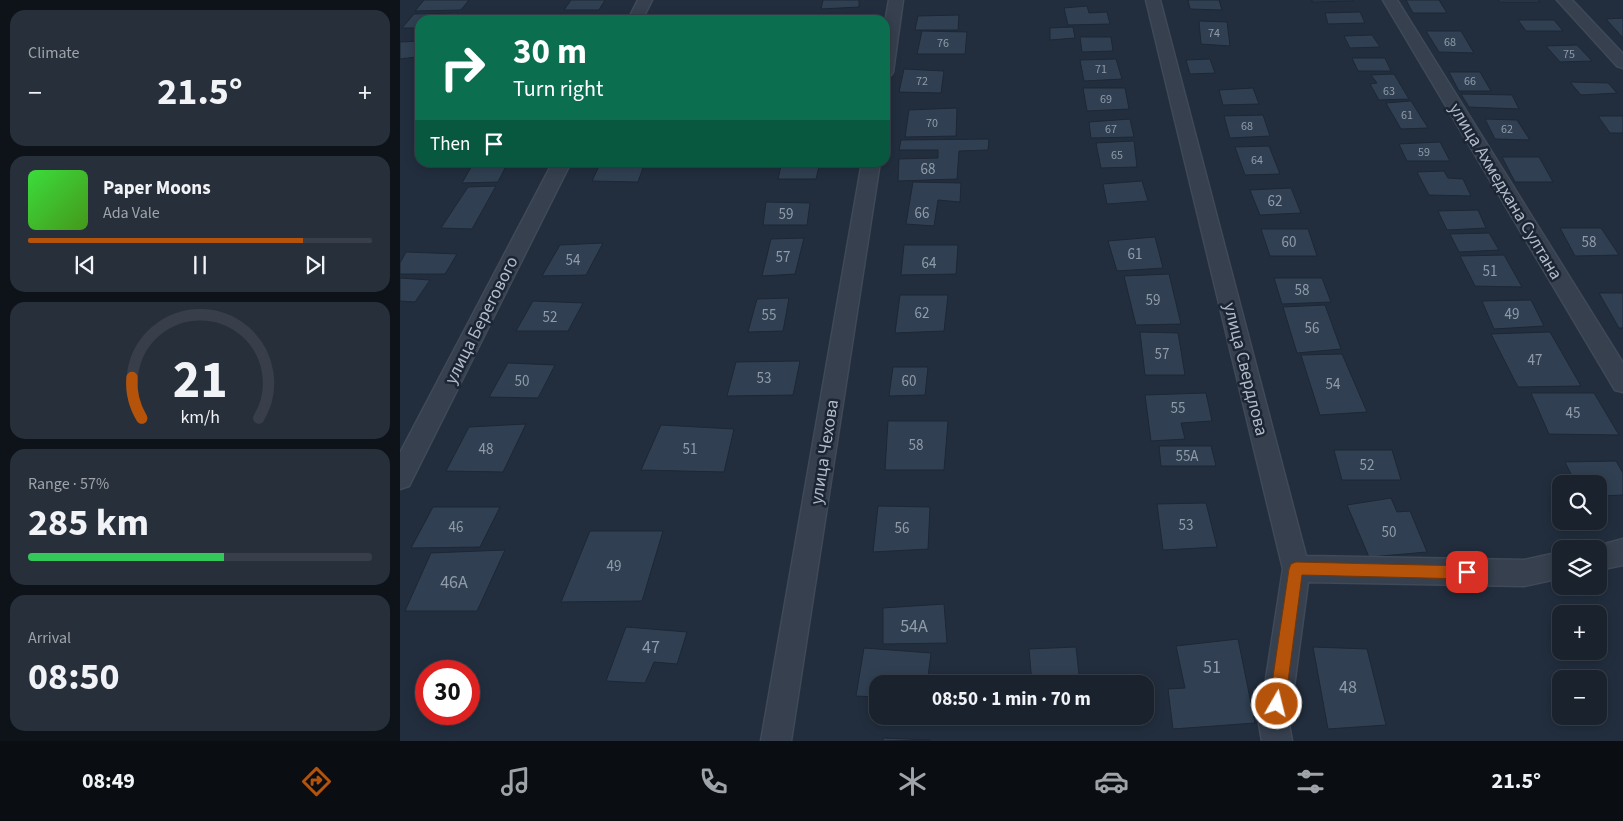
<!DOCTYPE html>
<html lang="en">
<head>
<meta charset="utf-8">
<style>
  body { margin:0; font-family:"Source Sans 3",sans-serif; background:#272f3a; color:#f1f3f6; height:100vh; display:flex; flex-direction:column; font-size:19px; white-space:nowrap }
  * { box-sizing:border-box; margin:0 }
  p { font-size:16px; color:#9fa4aa }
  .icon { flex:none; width:28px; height:28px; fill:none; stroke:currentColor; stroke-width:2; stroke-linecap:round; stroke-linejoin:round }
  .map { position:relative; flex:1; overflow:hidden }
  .drawer { display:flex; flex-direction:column; gap:10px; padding:10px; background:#0e1319; width:400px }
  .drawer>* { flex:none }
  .banner { position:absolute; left:15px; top:15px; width:475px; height:152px; border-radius:15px; box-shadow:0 2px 12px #0003,0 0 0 1px #383f4a; background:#0b6e4f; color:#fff; overflow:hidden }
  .tools { position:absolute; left:1152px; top:475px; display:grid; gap:10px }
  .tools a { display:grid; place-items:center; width:55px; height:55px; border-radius:10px; background:#1a222e; box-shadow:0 2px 12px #0003,0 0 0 1px #383f4a; font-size:25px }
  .speed { position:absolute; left:15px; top:660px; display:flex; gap:10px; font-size:25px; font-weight:700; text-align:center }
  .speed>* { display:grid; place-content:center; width:65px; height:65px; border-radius:50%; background:#1a222e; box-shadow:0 2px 12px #0003,0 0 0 1px #383f4a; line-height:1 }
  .speed .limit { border:8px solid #d22; background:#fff; color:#111 }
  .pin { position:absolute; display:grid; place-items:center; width:42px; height:42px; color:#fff; margin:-21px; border-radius:10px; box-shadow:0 2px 8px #0006 }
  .me { position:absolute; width:55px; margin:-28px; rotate:8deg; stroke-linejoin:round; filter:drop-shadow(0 0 4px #0008) }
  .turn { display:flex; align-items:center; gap:18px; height:105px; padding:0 15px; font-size:22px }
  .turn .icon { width:65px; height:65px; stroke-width:2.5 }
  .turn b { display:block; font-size:35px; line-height:42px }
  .then { display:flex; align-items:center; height:48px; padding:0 15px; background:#0003; gap:10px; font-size:19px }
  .big { font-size:38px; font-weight:700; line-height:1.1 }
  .drawer .widget { flex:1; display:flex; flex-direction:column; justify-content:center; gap:8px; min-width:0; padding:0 18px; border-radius:15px; background:#272f3a }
  .drawer .dial { align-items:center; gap:0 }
  .dial svg { height:130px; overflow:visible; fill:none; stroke:#383f4a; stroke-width:7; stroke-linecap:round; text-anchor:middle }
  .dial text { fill:#f1f3f6; stroke:none }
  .song { display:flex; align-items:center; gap:15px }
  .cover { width:60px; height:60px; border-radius:8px; background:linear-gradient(135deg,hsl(120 70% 55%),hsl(100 70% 35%)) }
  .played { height:5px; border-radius:2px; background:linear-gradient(90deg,#b45309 80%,#383f4a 80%) }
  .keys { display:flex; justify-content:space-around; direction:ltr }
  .heat { display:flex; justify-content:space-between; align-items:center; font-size:28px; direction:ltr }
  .charge { height:8px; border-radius:4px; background:linear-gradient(90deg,#34c759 57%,#383f4a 0) }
  .trip { position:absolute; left:469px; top:675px; width:285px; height:50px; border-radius:15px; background:#1a222e; box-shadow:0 2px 12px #0003,0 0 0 1px #383f4a; font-weight:700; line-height:50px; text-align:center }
  .tabs { display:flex; height:80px; justify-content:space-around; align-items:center; background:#0a0e12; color:#9fa4aa }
  .tabs .icon { width:35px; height:35px }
  .tabs .current { color:#b45309 }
  .tabs b { font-size:22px; color:#f1f3f6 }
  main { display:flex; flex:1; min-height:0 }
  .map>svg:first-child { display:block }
</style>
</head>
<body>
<main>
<section class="drawer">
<div class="widget"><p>Climate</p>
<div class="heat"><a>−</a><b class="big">21.5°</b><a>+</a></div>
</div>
<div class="widget">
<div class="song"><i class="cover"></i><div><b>Paper Moons</b><p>Ada Vale</p></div></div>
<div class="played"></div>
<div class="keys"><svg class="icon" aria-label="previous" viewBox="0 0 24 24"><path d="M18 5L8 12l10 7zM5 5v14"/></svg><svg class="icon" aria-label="pause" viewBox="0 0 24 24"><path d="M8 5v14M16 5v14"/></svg><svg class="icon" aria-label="next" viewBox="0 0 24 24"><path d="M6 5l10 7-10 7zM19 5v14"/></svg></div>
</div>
<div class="widget dial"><svg viewBox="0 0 100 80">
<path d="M14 69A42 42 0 1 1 86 69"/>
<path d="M14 69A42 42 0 0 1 8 44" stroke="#b45309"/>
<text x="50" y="56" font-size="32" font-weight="700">21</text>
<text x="50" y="72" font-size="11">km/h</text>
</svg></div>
<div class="widget"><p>Range · 57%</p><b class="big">285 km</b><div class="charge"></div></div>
<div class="widget"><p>Arrival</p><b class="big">08:50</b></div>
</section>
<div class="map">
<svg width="1223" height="741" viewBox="0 0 1223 741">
  <rect width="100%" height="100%" fill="#222e3e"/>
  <path fill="#304052" stroke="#1d2735" d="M24 0H69L61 10 15 11Z
    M171 0H205L199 10H164Z
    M423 0H459V7L421 9Z
    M788 0H819L822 10 790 9Z
    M912 0H953V1L912 2Z
    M1006 0H1039L1047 13H1013Z
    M1098 0H1138L1140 2H1100Z
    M687 6 689 13 707 12 710 24 668 25 664 8Z
    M960 12 965 23 928 24 925 13Z
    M58 13 53 20H20V28H2L14 14Z
    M559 15 558 30H515L518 16Z
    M256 18H289L288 20H255Z
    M1223 18V38L1206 19Z
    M1118 20H1154L1163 31H1126Z
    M799 21 827 22 830 46 801 44Z
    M673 27 675 38 650 40V28Z
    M522 31 567 32 565 54H517Z
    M1026 31H1061L1074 53 1039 52Z
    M972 35 980 47 950 48 944 36Z
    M680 37H711L713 51 682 52Z
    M20 41V50L16 57 0 59V42Z
    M1177 45 1192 61 1160 62 1146 46Z
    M952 58H985L991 71H958Z
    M716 59 722 79 684 81 680 60Z
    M810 59 815 73 790 74 786 60Z
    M504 69 544 71 541 93 499 92Z
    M1049 72H1080L1091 91H1059Z
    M994 74 1009 99 979 100 970 84 977 83 971 75Z
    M1170 82 1208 83 1217 93 1181 95Z
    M683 88H725L729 109 687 111Z
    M853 88 859 104 823 105 819 90Z
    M1061 94 1112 95 1119 109 1069 107Z
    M1011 101 1028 128 1001 129 986 103Z
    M557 108 556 136 505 137 509 110Z
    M863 115 870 136 830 138 824 116Z
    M1198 116H1223V133H1210Z
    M730 119 734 137 691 138 689 122Z
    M1085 119 1117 120 1130 140 1095 139Z
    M589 139 588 150 559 151 557 179 498 181 499 159 538 158V150H499L501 140Z
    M734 141 737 167 701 168 696 143Z
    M1040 142 1050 161H1007L999 144Z
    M869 146 880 174 845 175 835 147Z
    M1102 157H1139L1153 182H1115Z
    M74 162H108L98 182 62 183Z
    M201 162H245L238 182 192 181Z
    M382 162H420L416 179H378Z
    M1044 171 1048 178 1063 179 1071 196 1029 195 1017 172Z
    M742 181 748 201 707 204 703 184Z
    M513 182 561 183 560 202 538 200 534 226 506 224Z
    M96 186 72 229 41 228 68 187Z
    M891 188 901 213 860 215 850 190Z
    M366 202 410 203 407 225H363Z
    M1078 210 1086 228 1047 230 1038 211Z
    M1160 228H1201L1219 255 1175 256Z
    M861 229H908L917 256H870Z
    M1089 233 1099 250 1059 252 1050 234Z
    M755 237 763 268 717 271 708 241Z
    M404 238 395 274 362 276 371 239Z
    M203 243 186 275 142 276 160 245Z
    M504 245H558L556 274 501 275Z
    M6 252 57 254 45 274H0V263Z
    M1104 255 1122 287 1075 286 1060 256Z
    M769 274 781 324 736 325 724 276Z
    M0 278 30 280 15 302 0 301Z
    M874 278H922L931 302 882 304Z
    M1199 293H1223V328H1219Z
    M500 295H548L544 331 495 333Z
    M389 298 383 331 348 332 357 299Z
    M1131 300 1144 326 1094 329 1082 301Z
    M133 301 183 303 168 331H116Z
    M925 305 941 349 897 353 883 307Z
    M740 332 778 333 785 375H745Z
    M1150 332 1181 386 1118 387 1091 334Z
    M942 354 967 412 920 415 901 355Z
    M400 361 393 395 327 396 336 362Z
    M108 363 155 365 138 398 89 397Z
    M493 367H528L525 395 489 396Z
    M806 393 812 421 781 423 785 439 751 441 745 395Z
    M1131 393H1194L1219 435 1149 434Z
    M488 421H548L544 470H485Z
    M126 424 103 472 46 471 69 427Z
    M261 425 334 429 324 472 241 470Z
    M759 446H811L816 466H761Z
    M934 450H992L1001 480H942Z
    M1216 461 1223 473V495L1199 496V484H1176L1165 462Z
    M991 498 997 512 1010 511 1027 552 969 557 947 505Z
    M806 503 817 547 763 550 757 504Z
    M478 506 530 507 528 549 473 552Z
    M33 507H100L80 547 11 548Z
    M190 531H263L242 601 161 602Z
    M105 550 77 611H5L31 553Z
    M544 604 547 643 483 644V608Z
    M226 627 287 632 277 664 254 662 245 683 206 681Z
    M838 639 855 723 773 729 768 689 785 688 776 646Z
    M676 647 680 684H632L629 649Z
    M913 647 967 649 986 725 928 729Z
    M464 648 531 653 527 684H478V697L456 696Z
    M483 738 530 740 483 741Z"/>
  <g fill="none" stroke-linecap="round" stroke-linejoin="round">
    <defs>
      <path id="street" d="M238 0H252L242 20H228Z
        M489 0H503L493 72 491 75 485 77V23Z
        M746 0H760L906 556 1124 560 1161 552V578L1124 586 908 582 889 724 892 741H862L859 724 883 569Z
        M983 0H997L1223 363V392L1215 390Z
        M1157 0H1172L1223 54V68L1217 66Z
        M153 162H171L9 486 0 489V453Z
        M462 162H480L391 741H361Z
        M1223 539V565L1199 570V549L1190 548Z"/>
    </defs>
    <use href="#street" stroke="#3f4957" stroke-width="3"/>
    <use href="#street" fill="#36404e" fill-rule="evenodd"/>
  </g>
  <path fill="#b45309" stroke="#753606" d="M896 562 1067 566 1072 568 1074 572 1072 577 1067 579 902 575 885 704 882 710 877 712 872 710 869 704 889 569 891 564Z"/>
  <g text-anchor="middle" stroke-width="5" stroke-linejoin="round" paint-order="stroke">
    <g font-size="12" fill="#909baa">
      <text x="814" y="37">74</text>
      <text x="1050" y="46">68</text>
      <text x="543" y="47">76</text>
      <text x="1169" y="58">75</text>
      <text x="701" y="73">71</text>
      <text x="522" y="85">72</text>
      <text x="1070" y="85">66</text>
      <text x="989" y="95">63</text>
      <text x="706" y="103">69</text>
      <text x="1007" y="119">61</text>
      <text x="532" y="127">70</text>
      <text x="847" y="130">68</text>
      <text x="711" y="133">67</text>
      <text x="1107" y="133">62</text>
      <text x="1024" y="156">59</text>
      <text x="717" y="159">65</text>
      <text x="857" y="164">64</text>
    </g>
    <g font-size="15" fill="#909baa">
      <text x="528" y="174">68</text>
      <text x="875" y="206">62</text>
      <text x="522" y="218">66</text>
      <text x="386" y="219">59</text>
      <text x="889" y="247">60</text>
      <text x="1189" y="247">58</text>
      <text x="735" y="259">61</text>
      <text x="383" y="262">57</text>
      <text x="173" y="265">54</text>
      <text x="529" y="268">64</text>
      <text x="1090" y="276">51</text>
      <text x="902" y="295">58</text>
      <text x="753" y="305">59</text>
      <text x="522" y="318">62</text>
      <text x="1112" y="319">49</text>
      <text x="369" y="320">55</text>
      <text x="150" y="322">52</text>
      <text x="912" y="333">56</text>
      <text x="762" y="359">57</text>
      <text x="1135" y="365">47</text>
      <text x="364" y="383">53</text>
      <text x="122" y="386">50</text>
      <text x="509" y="386">60</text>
      <text x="933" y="389">54</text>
      <text x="778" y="413">55</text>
      <text x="1173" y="418">45</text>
      <text x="516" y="450">58</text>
      <text x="86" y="454">48</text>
      <text x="290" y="454">51</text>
      <text x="787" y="461">55А</text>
      <text x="967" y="470">52</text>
      <text x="786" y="530">53</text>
      <text x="56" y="532">46</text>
      <text x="502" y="533">56</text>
      <text x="989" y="537">50</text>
      <text x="214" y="571">49</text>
    </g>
    <g font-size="18" fill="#b1bbc9" stroke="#1b2533">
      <text transform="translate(1106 191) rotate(59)" y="6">улица Ахмедхана Султана</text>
      <text transform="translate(81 320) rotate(-63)" y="6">улица Берегового</text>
      <text transform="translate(846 369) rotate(76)" y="6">улица Свердлова</text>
      <text transform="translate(424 452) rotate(-81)" y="6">улица Чехова</text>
    </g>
    <g font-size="18" fill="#909baa">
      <text x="54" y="588">46А</text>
      <text x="514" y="632">54А</text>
      <text x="251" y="653">47</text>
      <text x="812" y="673">51</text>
      <text x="948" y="693">48</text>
    </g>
  </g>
</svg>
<div class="tools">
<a><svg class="icon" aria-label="search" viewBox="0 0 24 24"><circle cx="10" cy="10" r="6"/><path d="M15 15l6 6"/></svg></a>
<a><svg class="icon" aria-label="layers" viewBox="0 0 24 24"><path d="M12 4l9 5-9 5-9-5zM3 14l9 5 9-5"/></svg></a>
<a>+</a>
<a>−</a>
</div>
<div class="speed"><div class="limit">30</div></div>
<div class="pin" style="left:1067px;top:572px;background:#d93025"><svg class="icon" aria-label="arrive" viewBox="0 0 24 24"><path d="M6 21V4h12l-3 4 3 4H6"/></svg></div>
<svg class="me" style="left:877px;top:704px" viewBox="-20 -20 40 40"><circle r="17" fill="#b45309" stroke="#fff" stroke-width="3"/><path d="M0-11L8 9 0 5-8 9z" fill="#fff"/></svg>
<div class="trip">08:50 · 1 min · 70 m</div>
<div class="banner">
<div class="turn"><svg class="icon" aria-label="right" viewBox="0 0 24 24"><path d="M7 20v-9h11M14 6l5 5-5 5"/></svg><div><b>30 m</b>Turn right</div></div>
<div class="then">Then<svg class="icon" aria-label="arrive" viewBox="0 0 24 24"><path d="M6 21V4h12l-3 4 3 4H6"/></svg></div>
</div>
</div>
</main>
<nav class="tabs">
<b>08:49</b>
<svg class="icon current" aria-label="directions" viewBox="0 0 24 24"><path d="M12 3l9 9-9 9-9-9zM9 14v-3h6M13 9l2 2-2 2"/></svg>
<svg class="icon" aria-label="music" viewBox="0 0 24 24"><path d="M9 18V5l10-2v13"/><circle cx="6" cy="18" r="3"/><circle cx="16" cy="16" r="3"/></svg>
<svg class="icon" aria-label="phone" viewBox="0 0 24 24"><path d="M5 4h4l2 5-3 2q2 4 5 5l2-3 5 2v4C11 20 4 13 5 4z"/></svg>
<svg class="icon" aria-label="climate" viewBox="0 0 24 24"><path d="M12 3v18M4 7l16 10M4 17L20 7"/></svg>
<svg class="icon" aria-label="car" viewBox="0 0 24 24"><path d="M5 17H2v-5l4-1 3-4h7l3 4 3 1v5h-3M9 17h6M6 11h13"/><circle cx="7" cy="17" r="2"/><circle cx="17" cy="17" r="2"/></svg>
<svg class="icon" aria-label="filters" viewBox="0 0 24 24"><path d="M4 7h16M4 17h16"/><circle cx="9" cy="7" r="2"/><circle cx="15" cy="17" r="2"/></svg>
<b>21.5°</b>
</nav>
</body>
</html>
